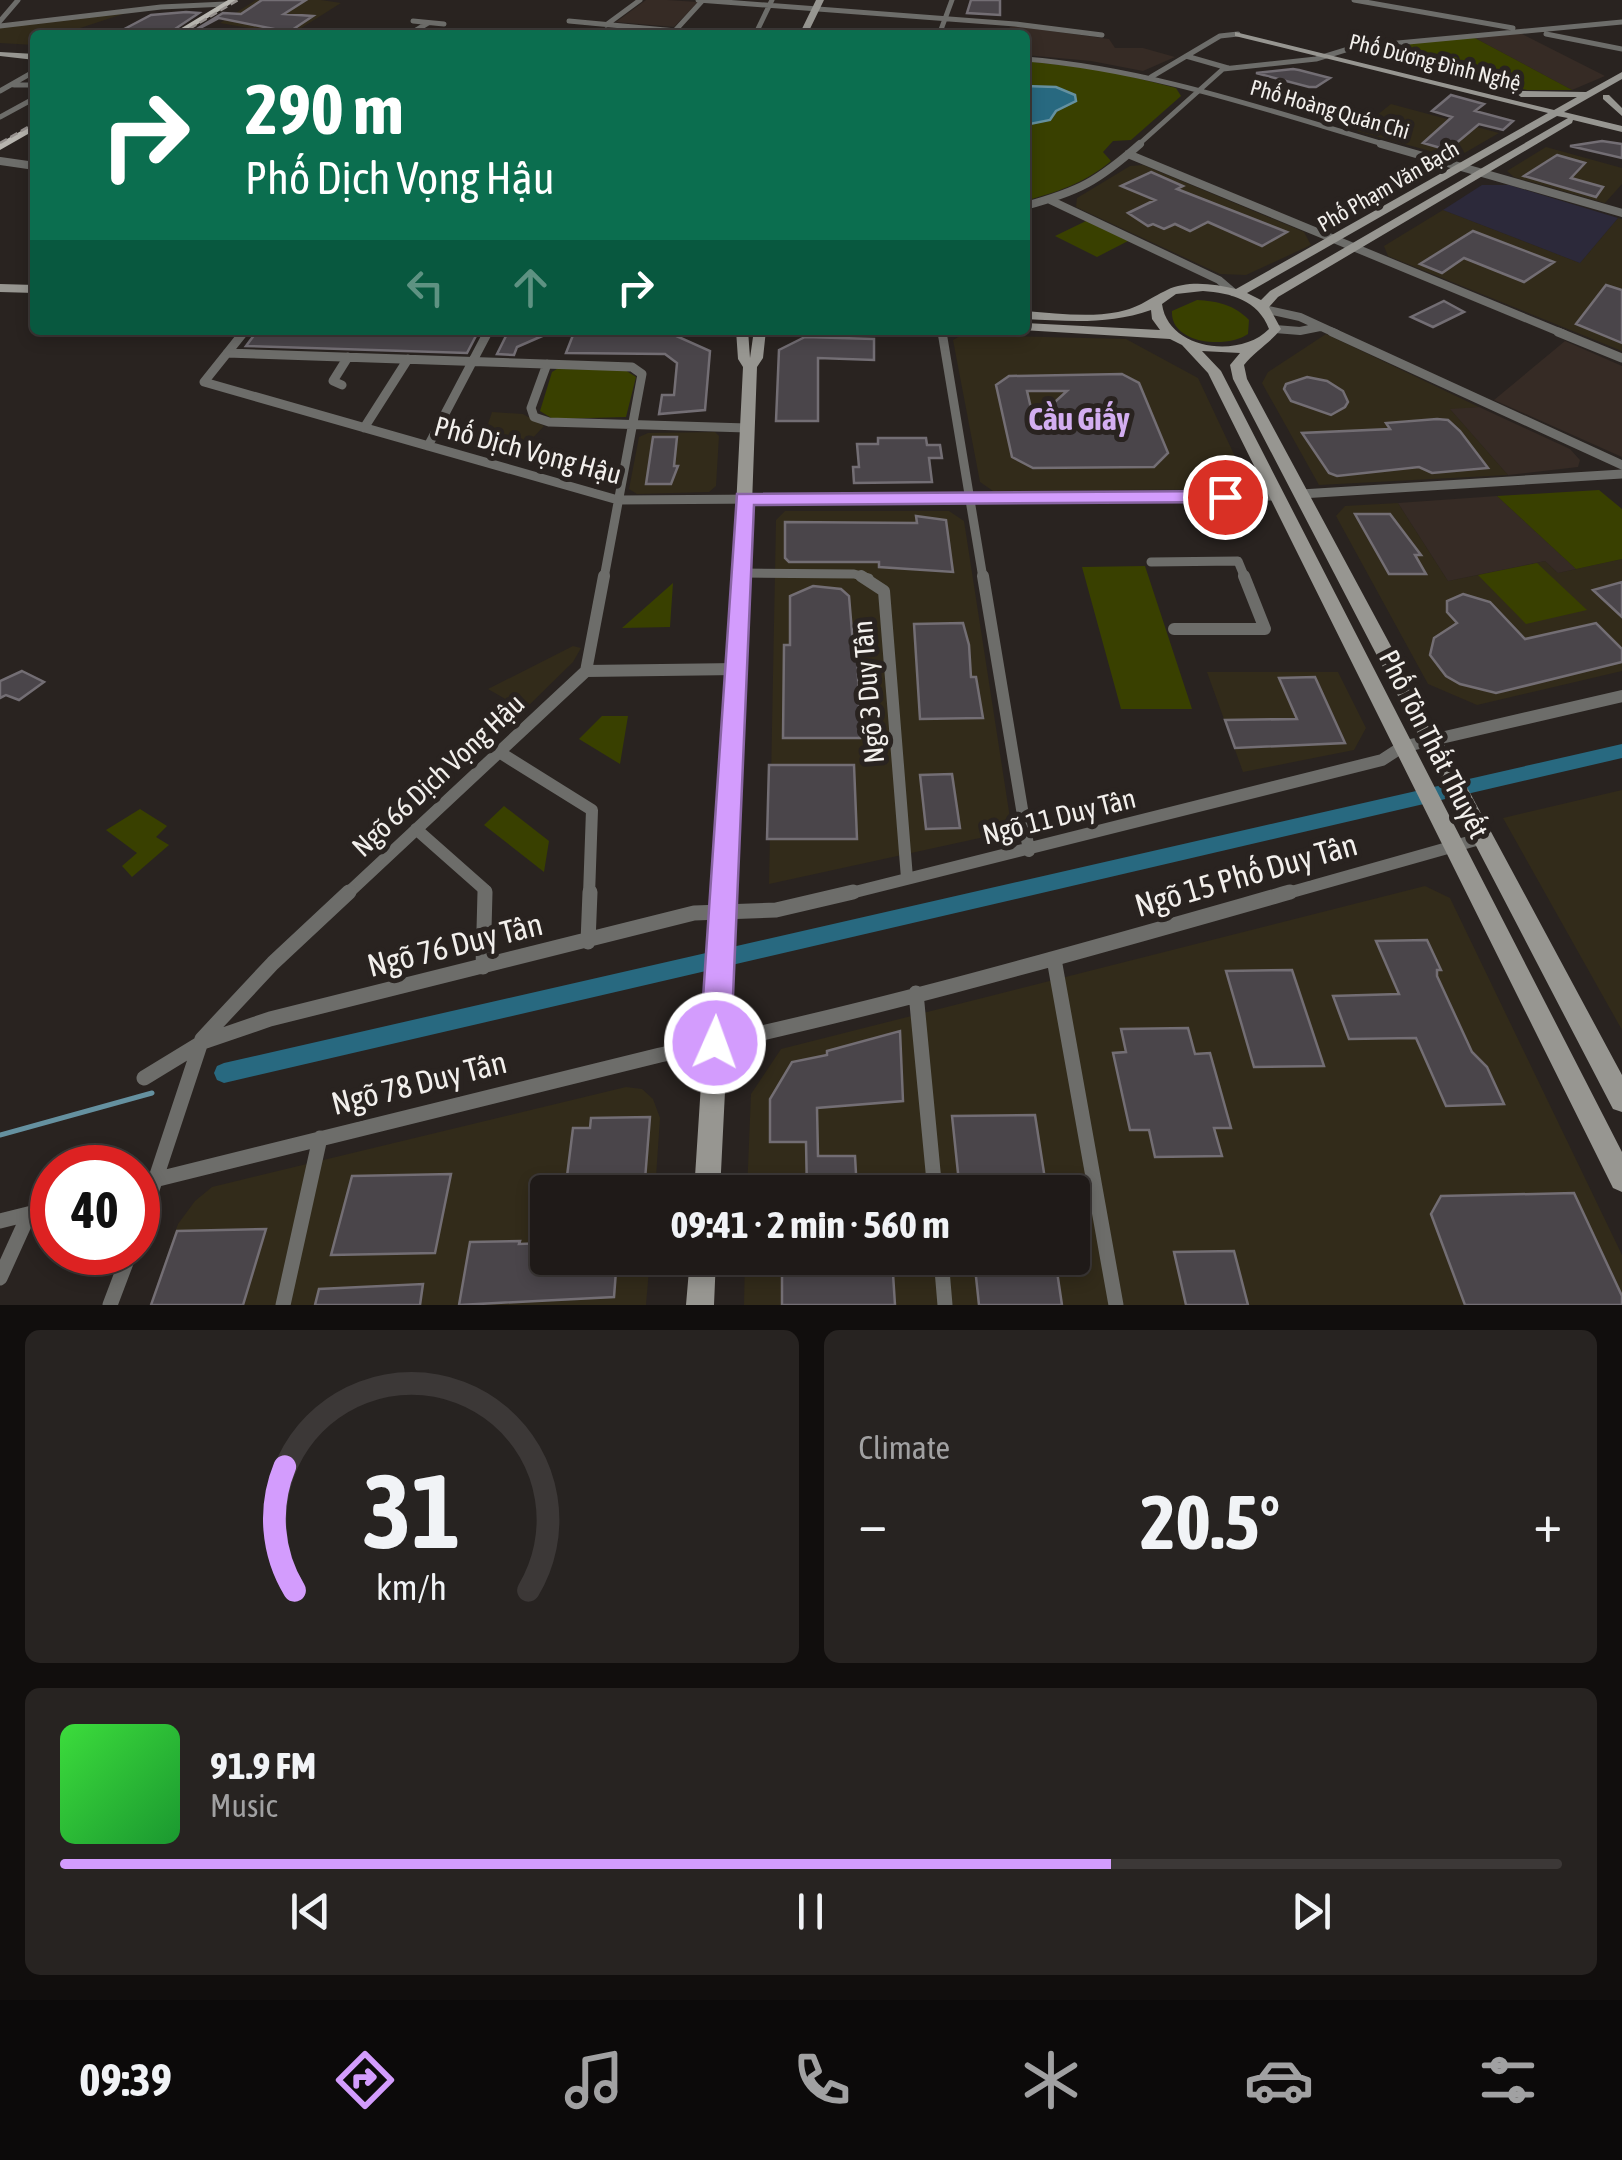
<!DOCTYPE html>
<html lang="en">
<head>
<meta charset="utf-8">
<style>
  body { margin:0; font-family:"Asap Condensed",sans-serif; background:#272321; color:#f1f3f6; height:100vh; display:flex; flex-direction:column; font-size:38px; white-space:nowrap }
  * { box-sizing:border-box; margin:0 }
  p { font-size:32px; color:#a1a1a2 }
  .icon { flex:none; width:55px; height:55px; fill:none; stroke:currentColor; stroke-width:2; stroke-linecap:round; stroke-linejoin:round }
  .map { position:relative; height:1305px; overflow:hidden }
  .drawer { display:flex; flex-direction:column; gap:25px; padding:25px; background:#110e0d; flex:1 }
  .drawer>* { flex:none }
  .guide { position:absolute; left:30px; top:30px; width:1000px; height:305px; border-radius:10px; box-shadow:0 5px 15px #0003,0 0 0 2px #3c3837; background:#0b6e4f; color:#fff; overflow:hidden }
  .speed { position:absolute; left:30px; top:1145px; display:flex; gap:20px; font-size:50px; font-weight:700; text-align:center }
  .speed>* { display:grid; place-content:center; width:130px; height:130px; border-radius:50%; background:#1f1a18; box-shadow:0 5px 15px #0003,0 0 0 2px #3c3837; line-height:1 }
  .speed .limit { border:15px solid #d22; background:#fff; color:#111 }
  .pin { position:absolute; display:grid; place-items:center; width:85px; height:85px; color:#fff; margin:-42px; border:5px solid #fff; border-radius:50%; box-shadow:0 2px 10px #0007 }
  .me { position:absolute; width:110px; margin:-55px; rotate:2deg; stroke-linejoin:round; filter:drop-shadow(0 0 8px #0008) }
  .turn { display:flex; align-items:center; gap:35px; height:210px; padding:0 50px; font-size:45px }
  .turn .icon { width:130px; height:130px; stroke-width:2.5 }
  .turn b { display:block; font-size:70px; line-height:85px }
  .lanes { display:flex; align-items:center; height:95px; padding:0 50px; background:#0003; justify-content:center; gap:50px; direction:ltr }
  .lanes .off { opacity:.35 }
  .big { font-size:75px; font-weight:700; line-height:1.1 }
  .drawer .card { flex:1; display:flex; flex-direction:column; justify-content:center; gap:15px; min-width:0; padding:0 35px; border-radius:15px; background:#272321 }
  .drawer .dial { align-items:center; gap:0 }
  .dial svg { height:260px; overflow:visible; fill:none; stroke:#3c3837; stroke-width:7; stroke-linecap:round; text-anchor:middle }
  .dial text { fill:#f1f3f6; stroke:none }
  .song { display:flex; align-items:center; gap:30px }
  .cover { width:120px; height:120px; border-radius:15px; background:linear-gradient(135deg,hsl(120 70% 55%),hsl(130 70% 35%)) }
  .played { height:10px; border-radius:5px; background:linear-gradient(90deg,#d39cfd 70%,#3c3837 70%) }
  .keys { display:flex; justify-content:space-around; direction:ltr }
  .heat { display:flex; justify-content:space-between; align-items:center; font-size:55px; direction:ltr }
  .drawer .tiles { flex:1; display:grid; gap:25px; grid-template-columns:1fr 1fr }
  .card:last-child { grid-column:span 2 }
  .trip { position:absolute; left:530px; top:1175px; width:560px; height:100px; border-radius:10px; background:#1f1a18; box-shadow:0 5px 15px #0003,0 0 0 2px #3c3837; font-weight:700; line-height:100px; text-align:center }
  .tab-bar { display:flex; height:160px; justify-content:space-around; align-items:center; background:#0c0a0a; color:#a1a1a2 }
  .tab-bar .icon { width:70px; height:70px }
  .tab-bar .current { color:#d39cfd }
  .tab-bar b { font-size:45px; color:#f1f3f6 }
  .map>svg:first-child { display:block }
</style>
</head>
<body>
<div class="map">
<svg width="1622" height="1305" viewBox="0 0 1622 1305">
  <rect width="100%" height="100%" fill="#292320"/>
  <path fill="#322b1a" d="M256 0H321L341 3 290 35 220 23Z
    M126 13 65 33 68 35H35V45L0 43V27Z
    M1391 104 1499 133 1461 155 1441 154 1357 131Z
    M1546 147 1622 168V184L1605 203 1514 177 1507 171Z
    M1143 165 1304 232 1311 245 1246 275 1220 274 1076 207 1077 198 1130 166Z
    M1443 210 1580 263 1618 218 1622 219V351L1388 256 1384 246Z
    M1326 334 1479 407 1451 410 1508 475 1319 485 1262 383 1268 372Z
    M962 335 1126 339 1198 378 1248 484 1242 489 993 491 980 482 953 340Z
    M492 412 523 414 544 426 529 442 493 432 488 424Z
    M715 432 719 436 716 486 709 492 637 494 629 489 639 437 648 433Z
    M1398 503 1448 581 1545 561 1558 573 1622 559V671L1477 705 1428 684 1336 516 1345 506Z
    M785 511H949L964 521 1012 831 769 884 776 520Z
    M573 646 581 648 573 662 524 710 488 689Z
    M1207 672H1338L1366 728 1354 750 1243 772Z
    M1622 790V1030L1503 818Z
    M1425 886 1450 898 1622 1255V1305H744L745 1258H1072V1192H747L751 1094 781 1049Z
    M626 1087 642 1089 653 1099 660 1118 655 1192H548V1258H650L646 1305H150L178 1224 195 1201 212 1187Z"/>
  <path fill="#362b25" d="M646 0H667L698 2 674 27 616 22Z
    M1015 26 1109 39 1115 48H1143L1175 57 1143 71 1091 61 1025 55V35H1007L1010 27Z
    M1520 33 1605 76 1572 90 1473 37Z
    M1565 341 1622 366V457L1494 400Z
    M1479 407 1570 449 1580 460 1578 467 1508 475 1450 409Z
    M1497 496 1576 569 1558 573 1545 561 1448 581 1398 503Z"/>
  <path fill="#2c293a" d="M1482 185H1509L1618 218 1580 263 1443 210Z"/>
  <path fill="#394000" d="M1473 37 1572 90H1527L1383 58 1365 47Z
    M1025 61 1105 70 1176 88 1181 96 1131 140 1113 141 1103 152 1111 161C1085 183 1057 192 1025 201Z
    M1086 221 1128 241 1097 257 1055 236Z
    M1197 300C1217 301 1235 305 1249 320L1248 334C1227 349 1170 344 1172 311Z
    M557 369 625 370 636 377 626 417 553 419 540 411 552 372Z
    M1599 490 1622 509V559L1576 569 1497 496Z
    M1537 563 1587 610 1526 624 1478 575Z
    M1145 566 1192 709H1121L1082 567Z
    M673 583 670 627 622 628Z
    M602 716H628L620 764 579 739Z
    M504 806 549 841 544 872 484 825Z
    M140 809 167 826 156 837 169 845 132 877 122 866 137 853 106 830Z"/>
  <path fill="#286980" stroke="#6591a0" stroke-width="2.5" d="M1025 86 1056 87 1075 95 1076 101 1056 111 1050 120 1025 125Z"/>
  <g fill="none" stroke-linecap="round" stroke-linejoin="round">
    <path stroke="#6591a0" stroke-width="5" d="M0 1135 152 1093"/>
    <path fill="#286980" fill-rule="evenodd" d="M1622 744V758L224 1083 217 1080 214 1073 217 1066 224 1063Z"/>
  </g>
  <path fill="#4a454a" stroke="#736e74" stroke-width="2.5" fill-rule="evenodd" d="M262 0H306L284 14 313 16 289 32 219 18 187 35 223 13 241 14Z
    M971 0H1000V15L967 13Z
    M186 12 199 13 166 35H113L151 15Z
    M1293 69 1299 70 1330 78 1316 87H1309L1256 73Z
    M1451 95 1484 104 1475 111 1513 121 1503 130 1479 124 1448 150 1423 143 1452 117 1432 111Z
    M1602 141 1622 144V158L1570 146Z
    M1557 155 1585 163 1571 178 1603 187 1596 197 1524 176Z
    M1151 172 1183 186 1177 189 1287 232 1262 246 1208 222 1190 231 1175 224 1164 229 1153 224 1148 226 1128 213 1155 200 1121 186Z
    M1473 231 1554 262 1524 282 1464 258 1442 273 1420 264Z
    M1606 285 1622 290V343L1576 324Z
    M1444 301 1464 312 1433 327 1411 317Z
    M258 330H479L467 353 246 346Z
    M519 330H556L517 347 514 355 497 354 506 336Z
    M575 330H624L623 335 672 334 710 351 705 410 659 414 662 395H674L677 363 665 354 566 353Z
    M805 337 874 339V360L818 358V421H776L779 350Z
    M1122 374 1139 383 1168 453 1154 467 1033 468 1012 457 996 385 1009 376ZM1027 391H1067L1034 421Z
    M1307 377 1327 381 1343 391 1348 402 1345 407 1331 415 1291 401 1284 389 1286 384Z
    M1437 419 1448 420 1460 431 1488 468 1432 473 1419 467 1337 476 1329 473 1302 433 1390 429 1386 423Z
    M653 437H677L674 466H678L671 484H646Z
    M878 438H926L927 445H940L942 458H929L932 482 854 483 853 467H859L857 444H878Z
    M1355 514H1390L1421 555H1415L1426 574H1389Z
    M916 516 946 520 953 572 879 567V562H789L785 558V522L917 523Z
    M1622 582V617L1593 590Z
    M813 586 841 589 849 596 853 644H857L860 738H783L784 645H790V596Z
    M1463 594 1490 602 1525 639 1596 623 1622 649V662L1496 693 1460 684 1446 676 1430 655 1434 638 1457 623 1447 612V601Z
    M963 623 969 645 971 677H976L983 718 920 719 914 624Z
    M22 671 44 682 19 700 6 695 0 698V681Z
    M1315 677 1345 743 1235 748 1225 720 1297 719 1279 678Z
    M769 765H854L857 839H767Z
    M952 774 960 828 926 829 920 775Z
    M1427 940 1441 970H1437V976L1472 1052 1487 1067 1504 1104 1446 1106 1416 1038 1349 1039 1333 996 1399 994 1376 941Z
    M1292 970 1324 1066 1254 1067 1226 971Z
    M1188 1028 1195 1054 1210 1053 1231 1128H1214L1222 1156 1155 1157 1149 1130H1130L1113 1053 1126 1052 1121 1029Z
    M900 1031 903 1101 817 1108 818 1156H855L857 1192H807L806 1142H770V1099L792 1062 827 1055V1051Z
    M1035 1115 1047 1192H960L952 1116Z
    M650 1117 644 1192H565L573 1128H590L591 1118Z
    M451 1174 435 1253 331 1255 352 1176Z
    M1574 1193 1622 1296V1305H1465L1431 1214 1441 1196Z
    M266 1229 243 1305H151L177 1231Z
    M520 1241 519 1244 548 1243V1258H617L614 1297 459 1305 470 1242Z
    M1234 1251 1248 1305H1186L1174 1252Z
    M782 1258H892L895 1305H782Z
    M974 1258H1055L1062 1305H979Z
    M423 1284 420 1305H315L319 1289Z"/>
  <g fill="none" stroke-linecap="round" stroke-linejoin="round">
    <path stroke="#6d6d6a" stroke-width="5" d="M698 0 1015 24 1102 35
      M1354 0 1513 28
      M0 21 18 0
      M413 21 444 24
      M569 21 719 35
      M606 25 640 0
      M0 26 161 7 226 4
      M672 34 703 0
      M1546 34 1622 49
      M408 35 428 23
      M755 35 772 0
      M939 35 952 0
      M1186 56 1228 68
      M1025 59C1150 69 1269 111 1390 146
      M1151 77 1220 36 1238 34
      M14 85H35
      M0 91 35 71
      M0 117 35 98
      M1137 146 1223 69 1316 59 1355 47 1622 22"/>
    <path stroke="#6d6d6a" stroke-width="8" d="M1381 144 1622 213
      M1128 154 1564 334
      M0 161 35 166
      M1050 200 1219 280 1233 292
      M1025 206C1080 191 1098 181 1140 144
      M1264 309 1300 317 1337 334
      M1275 329 1300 331 1320 327
      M942 330 943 334
      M242 334 245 330
      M487 334 489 330"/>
    <path stroke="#6d6d6a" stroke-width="9" d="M244 332 204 382 618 500 1276 496
      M942 332 983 578
      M1332 332 1622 465
      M1558 332 1622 358
      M227 353 632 367 642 374 604 578
      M547 364 531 408 534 417 549 422 747 428
      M342 385 333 381 348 357
      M364 428 408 359
      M428 446 488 332
      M1301 494 1622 474
      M1151 562 1238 561 1245 578
      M741 573 854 574 869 578"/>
    <path stroke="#6d6d6a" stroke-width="12" d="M861 576 884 591 907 878
      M983 576 1029 851
      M1174 629H1265L1244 576
      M586 671 737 669
      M499 752 592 810 589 895
      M416 829 485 890V895
      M346 895 586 671 604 576
      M843 895 1382 760 1402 747 1622 696
      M1281 895 1483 838"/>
    <path stroke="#6d6d6a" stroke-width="15" d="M588 942 590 892
      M1054 959 1116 1305
      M483 967 485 892
      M916 993 935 1192
      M144 1078 203 1042 270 1019 694 913 776 910 853 892
      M138 1184 660 1055C872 1012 1082 951 1290 892
      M0 1221 52 1208
      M138 1232 202 1039 273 963 349 892
      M941 1258 945 1305
      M0 1278 29 1214
      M110 1305 130 1252
      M283 1305 320 1138"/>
    <path fill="#979691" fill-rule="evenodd" d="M816 0H824L807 35H799Z
      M1235 32 1554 110 1577 97H1521L1517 94 1521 91 1586 92 1622 72V79L1564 112 1622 126V132L1573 120 1572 123 1278 297 1269 307 1281 329C1270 343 1255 351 1244 365L1247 379 1622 1075V1112L1613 1109 1233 379 1230 365 1240 353 1202 351 1221 371 1622 1152V1192L1613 1188 1208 373 1182 345 1170 339 1022 330H1025V323L1160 330 1152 319 1151 310C1108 325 1069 321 1025 319V311C1056 313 1087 318 1118 312 1141 307 1148 299 1167 290 1188 280 1214 284 1236 289L1548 113 1235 36ZM1557 116 1568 118 1270 291 1261 300 1247 293ZM1203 291C1231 293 1258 300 1269 329 1240 359 1168 350 1162 304L1176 294Z
      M0 52 35 54V60L0 56Z
      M1603 95H1609L1622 108V116L1603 99Z
      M0 284 35 285V293L0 292Z
      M736 330H748L750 358 754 330H766L763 358 757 367 746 669 720 1192H694L728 669 743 367 738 359Z
      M690 1258H716L714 1305H686Z"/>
    <path fill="#b7b5af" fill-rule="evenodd" d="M228 0H237L180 35H170Z
      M35 123V130L0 150V143Z"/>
    <path stroke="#96918e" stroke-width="2.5" stroke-dasharray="8 4" stroke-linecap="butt" d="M179 35 238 0
      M0 143 35 123"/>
  </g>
  <path fill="#d39cfd" stroke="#8965a4" stroke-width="2.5" d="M1225 491 1235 497 1232 502 754 505 731 1043 726 1054 715 1058 704 1054 700 1043 737 494Z"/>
  <g text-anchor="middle" stroke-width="10" stroke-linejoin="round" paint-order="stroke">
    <g font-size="22" fill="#f2efec" stroke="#292320">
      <text transform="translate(1435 62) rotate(14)" y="8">Phố Dương Đình Nghệ</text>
      <text transform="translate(1330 109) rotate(16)" y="8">Phố Hoàng Quán Chi</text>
      <text transform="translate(1388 186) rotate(-30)" y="8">Phố Phạm Văn Bạch</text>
    </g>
    <g font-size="28" fill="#f2efec" stroke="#292320">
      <text transform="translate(528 450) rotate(15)" y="10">Phố Dịch Vọng Hậu</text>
      <text transform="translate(868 692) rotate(-95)" y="10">Ngõ 3 Duy Tân</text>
      <text transform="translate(1434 744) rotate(63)" y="10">Phố Tôn Thất Thuyết</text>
      <text transform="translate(438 775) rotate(-43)" y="10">Ngõ 66 Dịch Vọng Hậu</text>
      <text transform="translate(1059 816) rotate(-14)" y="10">Ngõ 11 Duy Tân</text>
    </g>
    <g font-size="32" font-weight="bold" fill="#d3aef1" stroke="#292320">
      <text x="1079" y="430">Cầu Giấy</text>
    </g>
    <g font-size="32" fill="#f2efec" stroke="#292320">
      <text transform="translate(1246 875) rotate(-16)" y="11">Ngõ 15 Phố Duy Tân</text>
      <text transform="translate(455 945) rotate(-14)" y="11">Ngõ 76 Duy Tân</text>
      <text transform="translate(419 1083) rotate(-14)" y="11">Ngõ 78 Duy Tân</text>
    </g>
  </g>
</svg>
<div class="speed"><div class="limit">40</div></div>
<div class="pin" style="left:1225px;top:497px;background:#d93025"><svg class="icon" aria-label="arrive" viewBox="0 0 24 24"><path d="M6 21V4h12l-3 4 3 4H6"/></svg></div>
<svg class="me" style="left:715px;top:1043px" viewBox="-20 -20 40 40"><circle r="17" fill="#d39cfd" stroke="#fff" stroke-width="3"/><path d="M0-11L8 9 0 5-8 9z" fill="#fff"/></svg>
<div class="trip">09:41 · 2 min · 560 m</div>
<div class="guide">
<div class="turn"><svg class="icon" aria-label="right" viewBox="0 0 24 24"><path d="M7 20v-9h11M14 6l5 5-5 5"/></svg><div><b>290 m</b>Phố Dịch Vọng Hậu</div></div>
<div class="lanes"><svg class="icon off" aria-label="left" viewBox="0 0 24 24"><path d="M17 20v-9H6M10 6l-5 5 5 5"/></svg><svg class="icon off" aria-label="ahead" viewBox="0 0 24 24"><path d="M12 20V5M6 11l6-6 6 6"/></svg><svg class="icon" aria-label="right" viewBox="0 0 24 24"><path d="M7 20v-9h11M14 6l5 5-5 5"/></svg></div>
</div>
</div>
<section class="drawer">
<div class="tiles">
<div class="card dial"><svg viewBox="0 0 100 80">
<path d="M14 69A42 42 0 1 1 86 69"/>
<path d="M14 69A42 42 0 0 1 11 31" stroke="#d39cfd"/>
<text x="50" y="56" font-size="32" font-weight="700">31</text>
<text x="50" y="72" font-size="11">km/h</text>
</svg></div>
<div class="card"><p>Climate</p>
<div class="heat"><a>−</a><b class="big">20.5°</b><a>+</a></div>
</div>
<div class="card">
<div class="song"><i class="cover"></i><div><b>91.9 FM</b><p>Music</p></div></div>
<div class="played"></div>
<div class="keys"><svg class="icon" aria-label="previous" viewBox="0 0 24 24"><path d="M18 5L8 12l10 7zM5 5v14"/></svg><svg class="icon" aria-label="pause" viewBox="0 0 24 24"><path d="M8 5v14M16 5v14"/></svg><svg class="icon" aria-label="next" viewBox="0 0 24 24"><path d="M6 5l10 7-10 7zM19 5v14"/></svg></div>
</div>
</div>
</section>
<nav class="tab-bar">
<b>09:39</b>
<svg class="icon current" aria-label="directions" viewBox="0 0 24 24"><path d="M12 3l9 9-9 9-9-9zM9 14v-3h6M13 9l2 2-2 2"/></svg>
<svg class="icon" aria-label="music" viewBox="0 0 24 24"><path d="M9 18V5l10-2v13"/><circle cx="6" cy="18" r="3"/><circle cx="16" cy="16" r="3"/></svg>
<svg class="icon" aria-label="phone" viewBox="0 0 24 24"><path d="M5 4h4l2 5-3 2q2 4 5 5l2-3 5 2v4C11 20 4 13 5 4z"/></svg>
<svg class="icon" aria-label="climate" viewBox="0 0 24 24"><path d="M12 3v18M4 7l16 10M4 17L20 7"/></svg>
<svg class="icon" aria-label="car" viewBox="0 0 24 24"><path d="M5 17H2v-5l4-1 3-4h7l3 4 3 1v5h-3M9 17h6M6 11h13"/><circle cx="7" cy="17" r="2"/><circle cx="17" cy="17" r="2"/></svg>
<svg class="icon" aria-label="filters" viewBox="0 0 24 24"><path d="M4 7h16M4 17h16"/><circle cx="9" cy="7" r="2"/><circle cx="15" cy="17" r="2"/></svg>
</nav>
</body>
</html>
